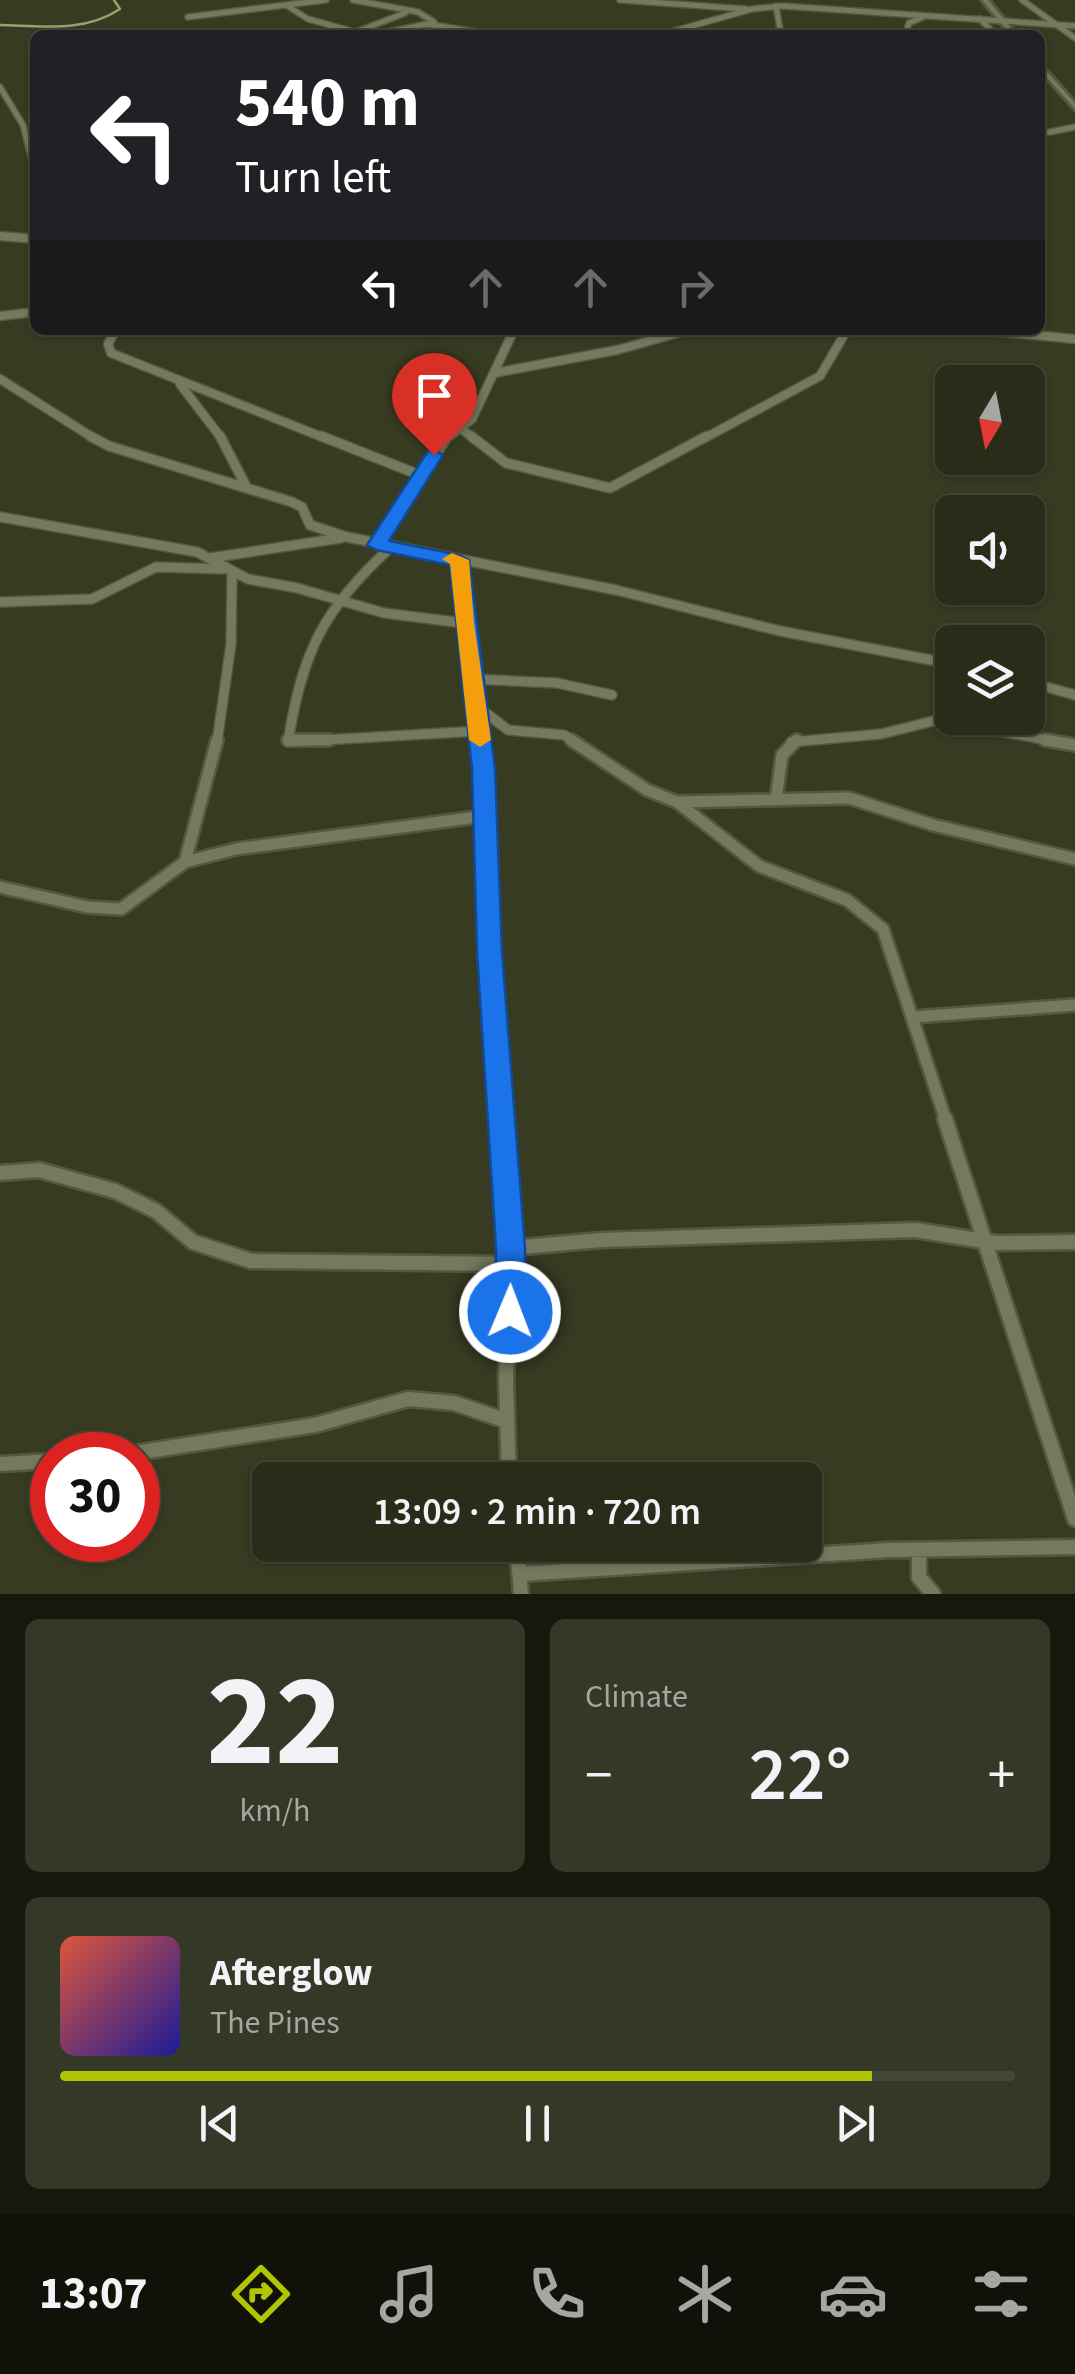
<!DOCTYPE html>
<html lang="en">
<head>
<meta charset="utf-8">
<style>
  body { margin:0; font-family:"Source Sans 3",sans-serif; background:#343826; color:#f1f3f6; height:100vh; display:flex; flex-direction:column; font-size:38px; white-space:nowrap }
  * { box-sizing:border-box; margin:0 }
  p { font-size:32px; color:#a5a7a2 }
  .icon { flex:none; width:55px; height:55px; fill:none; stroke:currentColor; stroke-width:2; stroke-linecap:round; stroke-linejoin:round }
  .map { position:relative; height:1594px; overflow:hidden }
  .sheet { display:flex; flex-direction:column; gap:25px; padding:25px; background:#16180e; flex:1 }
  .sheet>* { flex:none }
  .banner { position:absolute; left:30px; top:30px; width:1015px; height:305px; border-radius:15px; box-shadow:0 2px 8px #0004,0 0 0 2px #444838; background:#202124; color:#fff; overflow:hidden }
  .needle { width:65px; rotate:190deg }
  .fabs { position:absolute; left:935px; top:365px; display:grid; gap:20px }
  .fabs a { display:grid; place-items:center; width:110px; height:110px; border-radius:15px; background:#282c19; box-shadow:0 2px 8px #0004,0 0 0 2px #444838; font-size:50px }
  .speed { position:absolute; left:30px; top:1432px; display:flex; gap:20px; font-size:50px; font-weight:700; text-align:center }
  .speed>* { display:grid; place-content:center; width:130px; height:130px; border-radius:50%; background:#282c19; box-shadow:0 2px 8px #0004,0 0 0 2px #444838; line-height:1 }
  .speed .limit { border:15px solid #d22; background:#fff; color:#111 }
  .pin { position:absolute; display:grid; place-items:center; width:85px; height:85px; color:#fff; margin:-102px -42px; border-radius:50% 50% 50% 0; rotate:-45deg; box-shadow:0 0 10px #0007 }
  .pin .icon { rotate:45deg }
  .me { position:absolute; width:110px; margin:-55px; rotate:1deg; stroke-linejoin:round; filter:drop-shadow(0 0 8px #0008) }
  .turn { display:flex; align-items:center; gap:35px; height:210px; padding:0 40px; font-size:45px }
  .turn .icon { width:130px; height:130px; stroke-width:2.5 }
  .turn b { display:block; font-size:70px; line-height:85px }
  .lanes { display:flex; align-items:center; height:95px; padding:0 40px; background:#0003; justify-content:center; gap:50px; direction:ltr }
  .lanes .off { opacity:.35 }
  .big { font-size:75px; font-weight:600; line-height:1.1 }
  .sheet .tile { flex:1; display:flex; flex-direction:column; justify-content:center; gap:15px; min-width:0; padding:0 35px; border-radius:15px; background:#343826 }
  .sheet .dial { align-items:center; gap:0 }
  .dial b { font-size:130px; line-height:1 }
  .song { display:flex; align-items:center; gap:30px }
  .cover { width:120px; height:120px; border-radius:15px; background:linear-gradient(135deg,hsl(10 70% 55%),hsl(240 70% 35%)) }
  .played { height:10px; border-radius:5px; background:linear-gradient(90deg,#b0c503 85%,#444838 85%) }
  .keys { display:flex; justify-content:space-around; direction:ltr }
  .heat { display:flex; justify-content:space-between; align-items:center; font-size:55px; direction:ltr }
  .sheet .tiles { flex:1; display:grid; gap:25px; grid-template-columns:1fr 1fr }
  .tile:last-child { grid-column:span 2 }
  .trip { position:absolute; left:252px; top:1462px; width:570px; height:100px; border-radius:15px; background:#282c19; box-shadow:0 2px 8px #0004,0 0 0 2px #444838; font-weight:600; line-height:100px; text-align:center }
  .dock { display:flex; height:160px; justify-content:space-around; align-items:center; background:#10120a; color:#a5a7a2 }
  .dock .icon { width:70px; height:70px }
  .dock .current { color:#b0c503 }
  .dock b { font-size:45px; color:#f1f3f6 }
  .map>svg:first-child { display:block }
</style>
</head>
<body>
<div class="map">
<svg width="1075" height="1594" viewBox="0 0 1075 1594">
  <rect width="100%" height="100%" fill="#363b21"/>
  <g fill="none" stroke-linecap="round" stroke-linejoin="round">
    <path stroke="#98a26c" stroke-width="2.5" d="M0 25C41 26 84 33 120 9L114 0"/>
    <defs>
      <path id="minor-far4" d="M353 0 418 12 434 22
        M620 0 746 9
        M1022 0 1075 38
        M286 5 308 19 366 35
        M776 6 781 35
        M188 17 326 0
        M980 19 996 35
        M356 32 405 13
        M373 35 427 24 496 35
        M660 35 752 9 783 6 1075 26
        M905 35 909 23 923 17
        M0 87 23 125 35 172
        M1040 134 1075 127"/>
      <path id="minor-far3" d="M0 236 35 239
        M0 316 35 312
        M116 330 108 344 111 353 327 439
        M981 330 1075 339
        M494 373 617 350 688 330
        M0 379 95 439
        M180 384 222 439
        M462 429 474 439
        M446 439 472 419 514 330
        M703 439 820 376 847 330"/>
      <path id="minor-far2" d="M90 436 109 446 292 502 302 507 310 525 347 537 616 590 780 631 952 664
        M220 436 247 488
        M321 436 422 476
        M471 436 506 463 610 488 707 436
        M0 517 197 552 248 579 297 588 384 613 463 623
        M377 545 448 436
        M390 548C323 609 302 653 288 742L479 731
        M210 558 341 538
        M459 560 463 623 479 742
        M0 602 92 599 156 567 223 569
        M473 679 557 683 612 695
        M1028 682 1075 695
        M477 706 508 730 564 735 575 742
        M217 742 231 644 232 573
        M791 742 881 734 937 720 1059 742"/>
      <path id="minor-far1" d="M288 740H329
        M479 740 502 1121
        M571 740 647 790 677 802 849 798 933 825 1075 859
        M1045 740 1075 745
        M776 800 782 755 797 740
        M677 802 759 866 847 900 883 929 946 1121
        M185 862 217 740
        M0 887 87 907 121 909 185 862 236 849 485 816
        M913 1017 1075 1005"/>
      <path id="minor" d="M501 1119 511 1248 506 1378 509 1480
        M945 1119 1075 1519
        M0 1173 39 1170 115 1191 156 1211 193 1242 251 1261 511 1264
        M511 1248 601 1240 916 1230 996 1243 1075 1242
        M122 1455 315 1425 408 1399 454 1403 507 1421
        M0 1464 52 1461
        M517 1545 521 1594
        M919 1550V1577L933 1594
        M521 1574 889 1550 1075 1547"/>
      <path id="tertiary" d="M982 0H988L1017 35H1011Z
        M1040 64 1075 103V109L1040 70Z"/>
    </defs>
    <use href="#minor-far4" stroke="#555841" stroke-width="8"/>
    <use href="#minor-far3" stroke="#555841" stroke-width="11"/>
    <use href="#minor-far2" stroke="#555841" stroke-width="12"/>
    <use href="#minor-far1" stroke="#555841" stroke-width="16"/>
    <use href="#minor" stroke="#555841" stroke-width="19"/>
    <use href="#tertiary" stroke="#555841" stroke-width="6"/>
    <use href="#minor-far4" stroke="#747a5e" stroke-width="5"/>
    <use href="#minor-far3" stroke="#747a5e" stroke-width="8"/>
    <use href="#minor-far2" stroke="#747a5e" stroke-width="9"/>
    <use href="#minor-far1" stroke="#747a5e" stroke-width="11"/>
    <use href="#minor" stroke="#747a5e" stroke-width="14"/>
    <use href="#tertiary" fill="#747a5e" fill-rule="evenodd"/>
  </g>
  <path fill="#1a73e8" stroke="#114b97" stroke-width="2.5" d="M434 450 443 455 389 541 459 555 469 560 495 769 502 952 525 1248V1312L521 1322 510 1326 500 1322 495 1312 496 1248 477 952 472 769 450 565 377 550 367 545 428 451Z"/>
  <path fill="#f59e0b" d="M452 553 469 560 474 623 491 740 480 747 469 740 450 564 442 559Z"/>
</svg>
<div class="fabs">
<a><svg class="needle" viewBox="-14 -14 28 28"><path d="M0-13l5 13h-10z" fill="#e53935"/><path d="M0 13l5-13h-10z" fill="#a5a7a2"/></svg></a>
<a><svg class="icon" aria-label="sound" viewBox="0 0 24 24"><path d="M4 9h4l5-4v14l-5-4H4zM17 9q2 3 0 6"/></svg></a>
<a><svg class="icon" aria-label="layers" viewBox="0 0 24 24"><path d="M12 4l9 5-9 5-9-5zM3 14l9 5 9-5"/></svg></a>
</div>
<div class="speed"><div class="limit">30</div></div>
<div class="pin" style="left:434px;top:455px;background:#d93025"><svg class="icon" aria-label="arrive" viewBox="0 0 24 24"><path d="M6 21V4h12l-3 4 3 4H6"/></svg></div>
<svg class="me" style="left:510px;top:1312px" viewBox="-20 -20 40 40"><circle r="17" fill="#1a73e8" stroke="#fff" stroke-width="3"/><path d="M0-11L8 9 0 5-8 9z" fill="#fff"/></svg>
<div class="trip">13:09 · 2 min · 720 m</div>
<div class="banner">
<div class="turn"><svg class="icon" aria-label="left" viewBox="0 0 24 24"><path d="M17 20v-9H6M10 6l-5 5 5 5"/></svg><div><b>540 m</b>Turn left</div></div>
<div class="lanes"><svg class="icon" aria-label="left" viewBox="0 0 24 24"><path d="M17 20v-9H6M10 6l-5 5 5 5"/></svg><svg class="icon off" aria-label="ahead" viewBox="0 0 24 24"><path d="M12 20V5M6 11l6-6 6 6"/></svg><svg class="icon off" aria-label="ahead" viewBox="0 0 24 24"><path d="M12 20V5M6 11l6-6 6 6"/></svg><svg class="icon off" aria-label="right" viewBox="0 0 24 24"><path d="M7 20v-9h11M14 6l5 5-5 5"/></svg></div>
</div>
</div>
<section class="sheet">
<div class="tiles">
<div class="tile dial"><b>22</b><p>km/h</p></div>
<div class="tile"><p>Climate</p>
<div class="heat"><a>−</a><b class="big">22°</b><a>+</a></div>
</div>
<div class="tile">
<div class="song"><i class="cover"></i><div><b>Afterglow</b><p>The Pines</p></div></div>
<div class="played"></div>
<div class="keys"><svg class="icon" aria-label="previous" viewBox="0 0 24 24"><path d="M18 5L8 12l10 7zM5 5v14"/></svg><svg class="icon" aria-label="pause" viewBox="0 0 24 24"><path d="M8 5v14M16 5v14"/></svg><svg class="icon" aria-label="next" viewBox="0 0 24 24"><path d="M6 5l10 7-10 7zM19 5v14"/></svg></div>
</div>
</div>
</section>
<nav class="dock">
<b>13:07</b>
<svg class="icon current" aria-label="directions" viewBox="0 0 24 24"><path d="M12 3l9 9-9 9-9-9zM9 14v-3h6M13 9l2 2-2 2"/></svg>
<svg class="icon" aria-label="music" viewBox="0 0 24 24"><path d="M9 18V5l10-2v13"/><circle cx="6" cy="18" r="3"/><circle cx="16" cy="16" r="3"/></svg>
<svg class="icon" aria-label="phone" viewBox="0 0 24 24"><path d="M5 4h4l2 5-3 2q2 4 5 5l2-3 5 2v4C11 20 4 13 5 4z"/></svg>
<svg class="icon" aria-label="climate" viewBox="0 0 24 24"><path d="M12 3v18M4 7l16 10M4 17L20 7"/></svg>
<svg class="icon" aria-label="car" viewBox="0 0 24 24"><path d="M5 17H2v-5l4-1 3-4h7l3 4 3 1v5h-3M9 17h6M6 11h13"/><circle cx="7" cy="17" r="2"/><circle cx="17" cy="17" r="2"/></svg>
<svg class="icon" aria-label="filters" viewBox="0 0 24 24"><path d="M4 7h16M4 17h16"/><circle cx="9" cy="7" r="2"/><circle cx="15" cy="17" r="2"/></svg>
</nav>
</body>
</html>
